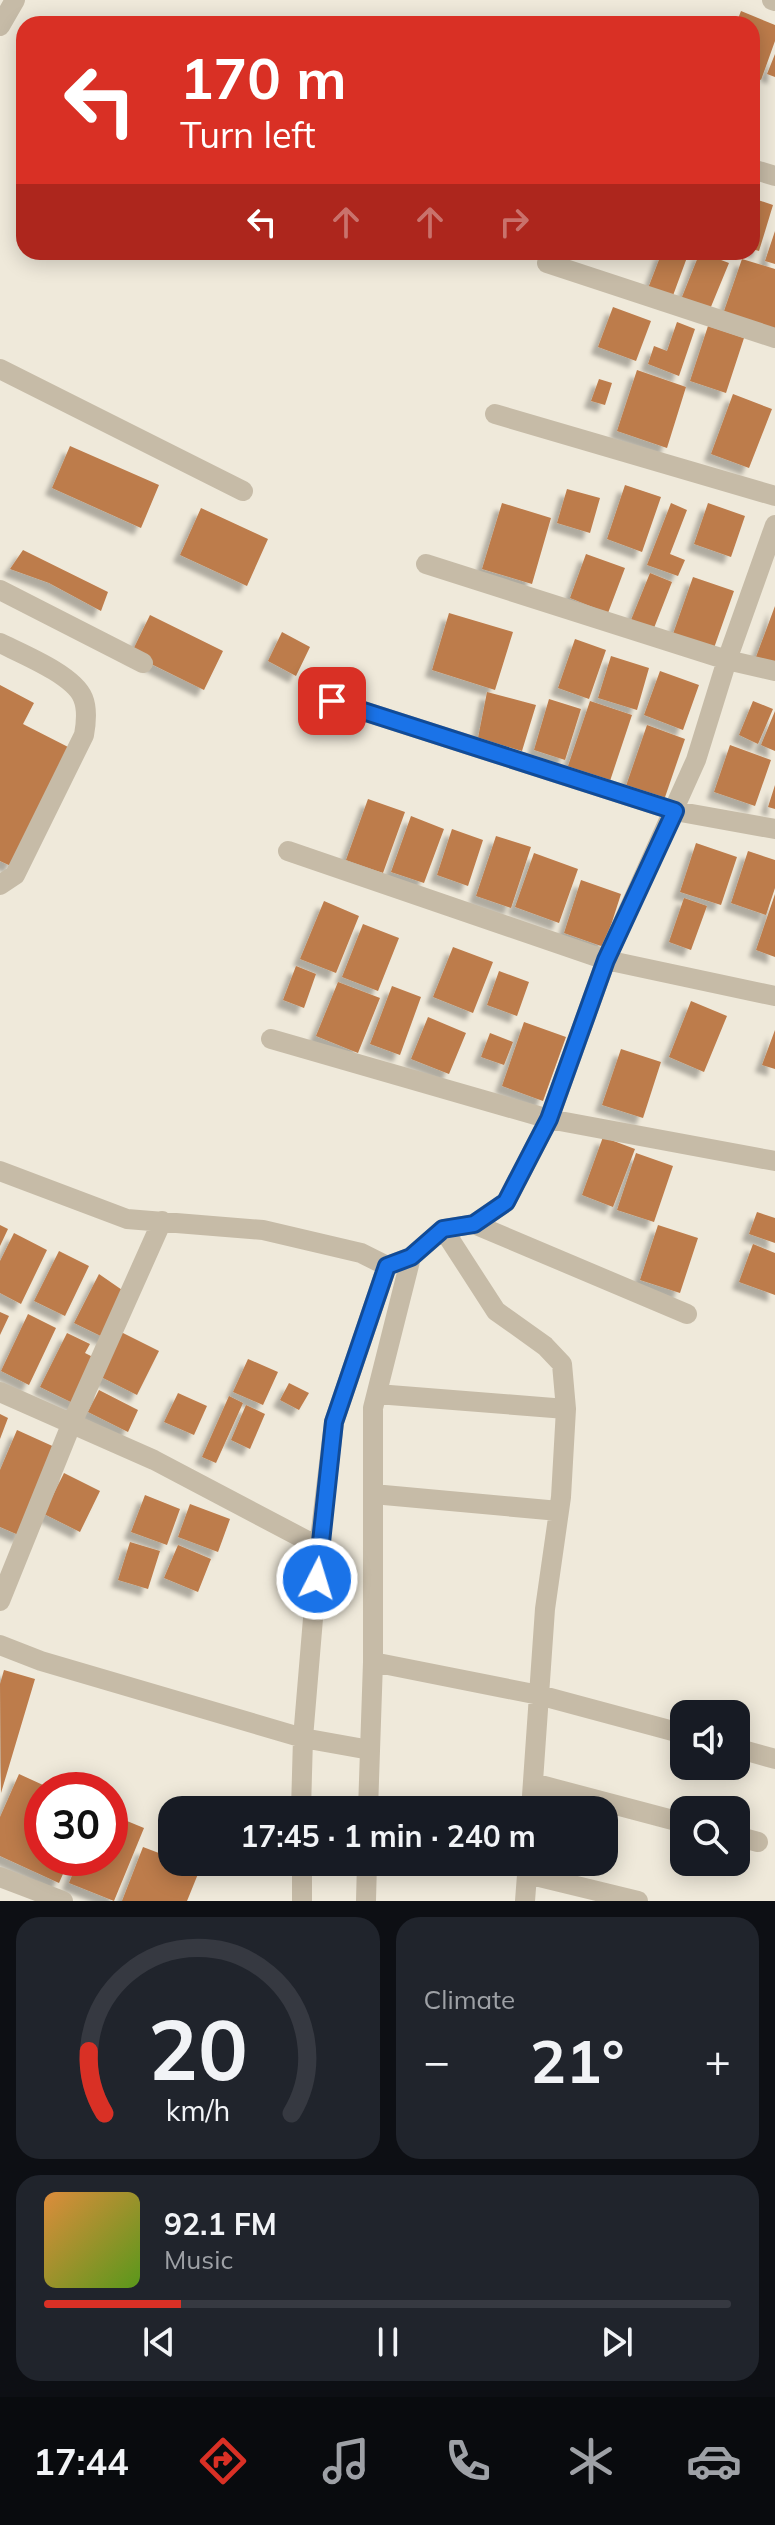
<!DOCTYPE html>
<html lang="en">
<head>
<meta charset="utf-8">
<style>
  body { margin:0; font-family:Mulish,sans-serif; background:#20242c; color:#f1f3f6; height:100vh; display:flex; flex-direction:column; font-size:30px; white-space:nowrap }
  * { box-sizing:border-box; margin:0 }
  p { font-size:26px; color:#9ea1a6 }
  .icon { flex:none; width:44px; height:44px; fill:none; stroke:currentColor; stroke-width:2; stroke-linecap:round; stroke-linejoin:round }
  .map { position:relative; height:1901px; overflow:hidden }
  .drawer { display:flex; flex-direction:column; gap:16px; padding:16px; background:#0d0f14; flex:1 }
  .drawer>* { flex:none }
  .top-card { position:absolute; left:16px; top:16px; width:744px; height:244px; border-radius:24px; box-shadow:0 4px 20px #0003; background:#d93025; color:#fff; overflow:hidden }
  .tools { position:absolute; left:670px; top:1700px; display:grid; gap:16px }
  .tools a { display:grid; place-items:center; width:80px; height:80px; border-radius:16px; background:#171b24; box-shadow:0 4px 20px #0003; font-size:40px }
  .speed { position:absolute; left:24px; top:1772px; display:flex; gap:16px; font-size:40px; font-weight:700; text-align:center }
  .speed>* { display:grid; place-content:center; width:104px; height:104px; border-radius:50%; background:#171b24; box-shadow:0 4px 20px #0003; line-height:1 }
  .speed .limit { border:12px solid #d22; background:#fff; color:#111 }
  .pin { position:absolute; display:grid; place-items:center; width:68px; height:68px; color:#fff; margin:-34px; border-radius:16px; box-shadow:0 4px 12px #0006 }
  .me { position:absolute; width:88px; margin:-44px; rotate:5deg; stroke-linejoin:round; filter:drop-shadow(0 0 6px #0008) }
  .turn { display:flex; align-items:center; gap:28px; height:168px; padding:0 32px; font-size:36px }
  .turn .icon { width:104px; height:104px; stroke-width:2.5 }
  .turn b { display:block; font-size:56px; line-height:68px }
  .lanes { display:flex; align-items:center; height:76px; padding:0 32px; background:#0003; justify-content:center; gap:40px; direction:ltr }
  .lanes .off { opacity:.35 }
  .big { font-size:60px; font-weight:700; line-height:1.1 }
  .drawer .card { flex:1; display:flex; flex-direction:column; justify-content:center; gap:12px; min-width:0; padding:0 28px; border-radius:24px; background:#20242c }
  .drawer .dial { align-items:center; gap:0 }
  .dial svg { height:208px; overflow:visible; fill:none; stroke:#363941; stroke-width:7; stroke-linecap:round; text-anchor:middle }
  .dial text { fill:#f1f3f6; stroke:none }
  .song { display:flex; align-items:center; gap:24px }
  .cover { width:96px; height:96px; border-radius:12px; background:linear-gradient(135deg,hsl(30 70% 55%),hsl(90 70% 35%)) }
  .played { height:8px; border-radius:4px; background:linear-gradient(90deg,#d93025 20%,#363941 20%) }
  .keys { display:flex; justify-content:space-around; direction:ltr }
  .heat { display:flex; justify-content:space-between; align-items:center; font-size:44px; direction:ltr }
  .drawer .tiles { flex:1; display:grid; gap:16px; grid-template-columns:1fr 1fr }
  .card:last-child { grid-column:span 2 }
  .trip { position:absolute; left:158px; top:1796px; width:460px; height:80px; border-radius:24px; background:#171b24; box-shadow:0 4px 20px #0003; font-weight:700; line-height:80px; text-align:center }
  .dock { display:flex; height:128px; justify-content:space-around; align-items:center; background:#090b0e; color:#9ea1a6 }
  .dock .icon { width:56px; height:56px }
  .dock .current { color:#d93025 }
  .dock b { font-size:36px; color:#f1f3f6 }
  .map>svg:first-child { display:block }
</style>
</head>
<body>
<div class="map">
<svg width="775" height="1901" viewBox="0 0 775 1901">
  <defs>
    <filter id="shadow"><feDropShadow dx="-7" dy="7" stdDeviation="2" flood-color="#0004"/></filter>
  </defs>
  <rect width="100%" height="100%" fill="#efe9da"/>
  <path fill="#bd7c4b" filter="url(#shadow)" d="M741 11 775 25V41L761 80 752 76V24H736Z
    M693 16 714 24H690Z
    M775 54V77L767 74Z
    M752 198 773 205 759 251 752 249Z
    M775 231V264L765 261Z
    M662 252H689L671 301 647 291Z
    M700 252 729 263 708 314 680 302Z
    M742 259 775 269V332L723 314Z
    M613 307 651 321 636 361 598 347Z
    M677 322 695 329 679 376 648 364 654 346 667 351Z
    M708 326 744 338 726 393 690 381Z
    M637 370 686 387 667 448 617 431Z
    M599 379 612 383 605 405 591 401Z
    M733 394 772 409 749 468 711 454Z
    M70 446 159 485 141 528 52 488Z
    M625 485 661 497 642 552 607 539Z
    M567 489 600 498 590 533 557 523Z
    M502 503 551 518 532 584 482 569Z
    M671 503 687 510 670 554 685 560 678 576 647 565Z
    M708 503 745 516 731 557 694 544Z
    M201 508 268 539 247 586 180 555Z
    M23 550 108 592 101 611 49 583 10 569Z
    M586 554 625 568 608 613 570 598Z
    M650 573 672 582 654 628 631 620Z
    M693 577 734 591 714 648 673 634Z
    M775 606V664L756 657Z
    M449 613 513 632 495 690 432 670Z
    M150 615 223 651 204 690 131 654Z
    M282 632 310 647 296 676 268 661Z
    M575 639 606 650 589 699 558 688Z
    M611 656 649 668 637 710 598 698Z
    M660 671 699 685 683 730 644 715Z
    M0 685 34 703 23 724 72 749 11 866 0 861Z
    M487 692 536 705 522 751 478 738Z
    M549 699 581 709 565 760 534 750Z
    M590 701 632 715 609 784 567 769Z
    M753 701 773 709 758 744 739 735Z
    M775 711V751L761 745Z
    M647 725 685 739 663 803 625 789Z
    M730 745 771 760 755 806 714 792Z
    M775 785V809L768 807Z
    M368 799 405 812 383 873 346 860Z
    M411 816 444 829 424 883 391 872Z
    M452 829 483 840 468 886 437 875Z
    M496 836 531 847 511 908 476 896Z
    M696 843 737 857 721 905 680 892Z
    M748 851 775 860V888L766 915 731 903Z
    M534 853 578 869 559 923 515 907Z
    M581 880 621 894 604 947 564 933Z
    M775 894V957L756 950Z
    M684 898 707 906 691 950 669 942Z
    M324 901 359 916 336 973 300 959Z
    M363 924 399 938 378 991 342 977Z
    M453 947 493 962 473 1013 433 997Z
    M296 966 316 974 304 1008 283 1000Z
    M499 971 529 982 517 1016 487 1005Z
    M338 982 380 998 358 1053 316 1036Z
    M392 986 421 997 400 1055 370 1044Z
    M691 1001 727 1016 704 1072 669 1057Z
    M428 1017 466 1033 449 1074 411 1059Z
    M524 1022 566 1037 543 1101 502 1086Z
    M775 1030V1069L762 1065Z
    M490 1033 513 1042 504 1065 481 1057Z
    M621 1049 661 1062 643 1118 602 1105Z
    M603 1137 635 1149 613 1207 582 1195Z
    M636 1153 673 1166 654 1222 617 1210Z
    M757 1212 775 1218V1243L749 1234Z
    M0 1225 8 1229 0 1246Z
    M658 1225 698 1238 680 1293 640 1280Z
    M14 1233 47 1250 21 1304 0 1293V1261Z
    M753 1244 775 1253V1295L739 1282Z
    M59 1251 89 1266 65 1316 34 1301Z
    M99 1274 125 1292 107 1339 74 1323Z
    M0 1312 9 1316 0 1335Z
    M28 1314 56 1328 29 1385 1 1371Z
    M119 1331 159 1351 137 1395 97 1375Z
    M67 1333 90 1344 85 1353 97 1359 77 1405 40 1387Z
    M248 1359 278 1372 263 1405 233 1392Z
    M289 1383 309 1393 299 1410 280 1400Z
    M99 1390 138 1410 128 1432 88 1412Z
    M178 1393 207 1406 194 1435 164 1422Z
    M229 1396 243 1403 216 1463 202 1457Z
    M246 1405 265 1414 250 1449 231 1440Z
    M0 1414 8 1418 0 1439Z
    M17 1430 59 1449 21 1536 0 1527V1470Z
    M64 1473 100 1491 80 1532 44 1514Z
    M145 1495 180 1509 167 1545 131 1532Z
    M190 1504 230 1519 218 1552 178 1537Z
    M130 1542 160 1551 148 1589 118 1580Z
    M178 1545 211 1559 198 1592 164 1578Z
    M4 1670 35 1679 1 1793 0 1684Z
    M19 1774 54 1790H42V1858H70L59 1883 0 1856V1817Z
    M110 1814 144 1828 114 1901 69 1883 79 1858H110Z
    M143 1847 172 1858V1862H183L200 1869 187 1901H122Z"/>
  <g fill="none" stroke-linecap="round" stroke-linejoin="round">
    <path stroke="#c6bba7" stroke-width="20" d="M772 0 775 1
      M0 26 15 0
      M752 169 775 176
      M547 263 775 338
      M0 369 243 491
      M495 414 775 496
      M426 564 727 660 775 671
      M0 590 143 663
      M0 643C22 654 74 675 83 698 88 710 86 724 84 735L15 875 0 885
      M332 701 675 811 775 829
      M288 851 606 960 775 996
      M271 1039 549 1119 775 1161
      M0 1171 127 1219 263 1230 361 1253 387 1266 334 1422 319 1547 303 1738 301 1810
      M474 1224 687 1314
      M443 1229 496 1311 545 1346 562 1364 566 1409 561 1497 545 1609 531 1810
      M387 1266 411 1257 443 1229 474 1224 506 1202 549 1119 606 960 696 760 727 660 775 525
      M0 1392 154 1460 319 1547
      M377 1394 566 1409
      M373 1494 559 1511
      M0 1601 71 1425 162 1221
      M0 1645 41 1661 303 1738 370 1750
      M373 1662 539 1695 684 1734
      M736 1748 775 1759
      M533 1783 684 1823
      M368 1810 373 1662V1408L411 1257
      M736 1836 758 1842
      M302 1862V1901
      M527 1874 638 1901
      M0 1877 63 1901
      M366 1901 367 1862
      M525 1901 528 1862"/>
  </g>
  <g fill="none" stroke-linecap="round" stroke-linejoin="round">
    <defs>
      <path id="route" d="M317 1579 334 1422 387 1266 411 1257 443 1229 474 1224 506 1202 549 1119 606 960 675 811 332 701"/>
    </defs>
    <use href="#route" stroke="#114b97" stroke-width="20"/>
    <use href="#route" stroke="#1a73e8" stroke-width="14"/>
  </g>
</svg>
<div class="tools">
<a><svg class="icon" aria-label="sound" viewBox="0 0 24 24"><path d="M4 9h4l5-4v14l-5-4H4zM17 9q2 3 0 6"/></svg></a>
<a><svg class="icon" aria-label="search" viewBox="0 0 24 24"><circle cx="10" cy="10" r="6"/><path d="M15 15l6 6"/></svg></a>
</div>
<div class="speed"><div class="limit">30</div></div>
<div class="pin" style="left:332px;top:701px;background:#d93025"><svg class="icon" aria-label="arrive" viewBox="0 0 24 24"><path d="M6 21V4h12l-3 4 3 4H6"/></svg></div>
<svg class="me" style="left:317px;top:1579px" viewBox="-20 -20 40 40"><circle r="17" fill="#1a73e8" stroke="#fff" stroke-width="3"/><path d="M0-11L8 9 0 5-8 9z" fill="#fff"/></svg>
<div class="trip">17:45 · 1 min · 240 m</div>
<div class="top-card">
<div class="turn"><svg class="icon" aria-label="left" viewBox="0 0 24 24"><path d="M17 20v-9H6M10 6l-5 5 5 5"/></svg><div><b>170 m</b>Turn left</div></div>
<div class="lanes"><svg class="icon" aria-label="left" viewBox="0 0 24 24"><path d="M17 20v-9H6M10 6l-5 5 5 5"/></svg><svg class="icon off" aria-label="ahead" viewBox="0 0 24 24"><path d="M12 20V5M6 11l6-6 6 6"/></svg><svg class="icon off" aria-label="ahead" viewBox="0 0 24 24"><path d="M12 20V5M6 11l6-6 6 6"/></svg><svg class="icon off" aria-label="right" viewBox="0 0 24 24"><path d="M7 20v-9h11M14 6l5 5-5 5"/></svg></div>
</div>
</div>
<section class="drawer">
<div class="tiles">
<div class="card dial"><svg viewBox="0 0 100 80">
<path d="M14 69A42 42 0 1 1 86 69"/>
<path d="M14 69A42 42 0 0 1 8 45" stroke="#d93025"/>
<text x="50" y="56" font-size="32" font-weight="700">20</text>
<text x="50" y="72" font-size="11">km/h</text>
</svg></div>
<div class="card"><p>Climate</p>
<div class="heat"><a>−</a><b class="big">21°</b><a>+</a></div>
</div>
<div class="card">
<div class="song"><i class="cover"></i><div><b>92.1 FM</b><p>Music</p></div></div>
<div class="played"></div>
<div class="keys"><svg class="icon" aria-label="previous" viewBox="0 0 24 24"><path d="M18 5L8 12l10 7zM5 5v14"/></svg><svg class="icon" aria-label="pause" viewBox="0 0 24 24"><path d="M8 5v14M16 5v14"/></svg><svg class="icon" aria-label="next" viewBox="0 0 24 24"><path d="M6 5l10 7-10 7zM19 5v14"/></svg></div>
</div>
</div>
</section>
<nav class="dock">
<b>17:44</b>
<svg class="icon current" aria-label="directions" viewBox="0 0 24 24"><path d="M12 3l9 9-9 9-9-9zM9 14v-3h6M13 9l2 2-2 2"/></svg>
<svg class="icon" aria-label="music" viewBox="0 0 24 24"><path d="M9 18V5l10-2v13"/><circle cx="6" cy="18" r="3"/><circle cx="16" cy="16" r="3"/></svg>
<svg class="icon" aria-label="phone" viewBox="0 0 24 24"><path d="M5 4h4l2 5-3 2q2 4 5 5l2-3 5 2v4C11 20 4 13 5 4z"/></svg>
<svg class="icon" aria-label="climate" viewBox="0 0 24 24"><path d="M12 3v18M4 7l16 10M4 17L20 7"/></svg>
<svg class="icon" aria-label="car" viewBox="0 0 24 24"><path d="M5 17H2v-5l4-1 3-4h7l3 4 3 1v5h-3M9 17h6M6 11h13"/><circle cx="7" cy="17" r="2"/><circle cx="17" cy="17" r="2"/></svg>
</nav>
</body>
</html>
